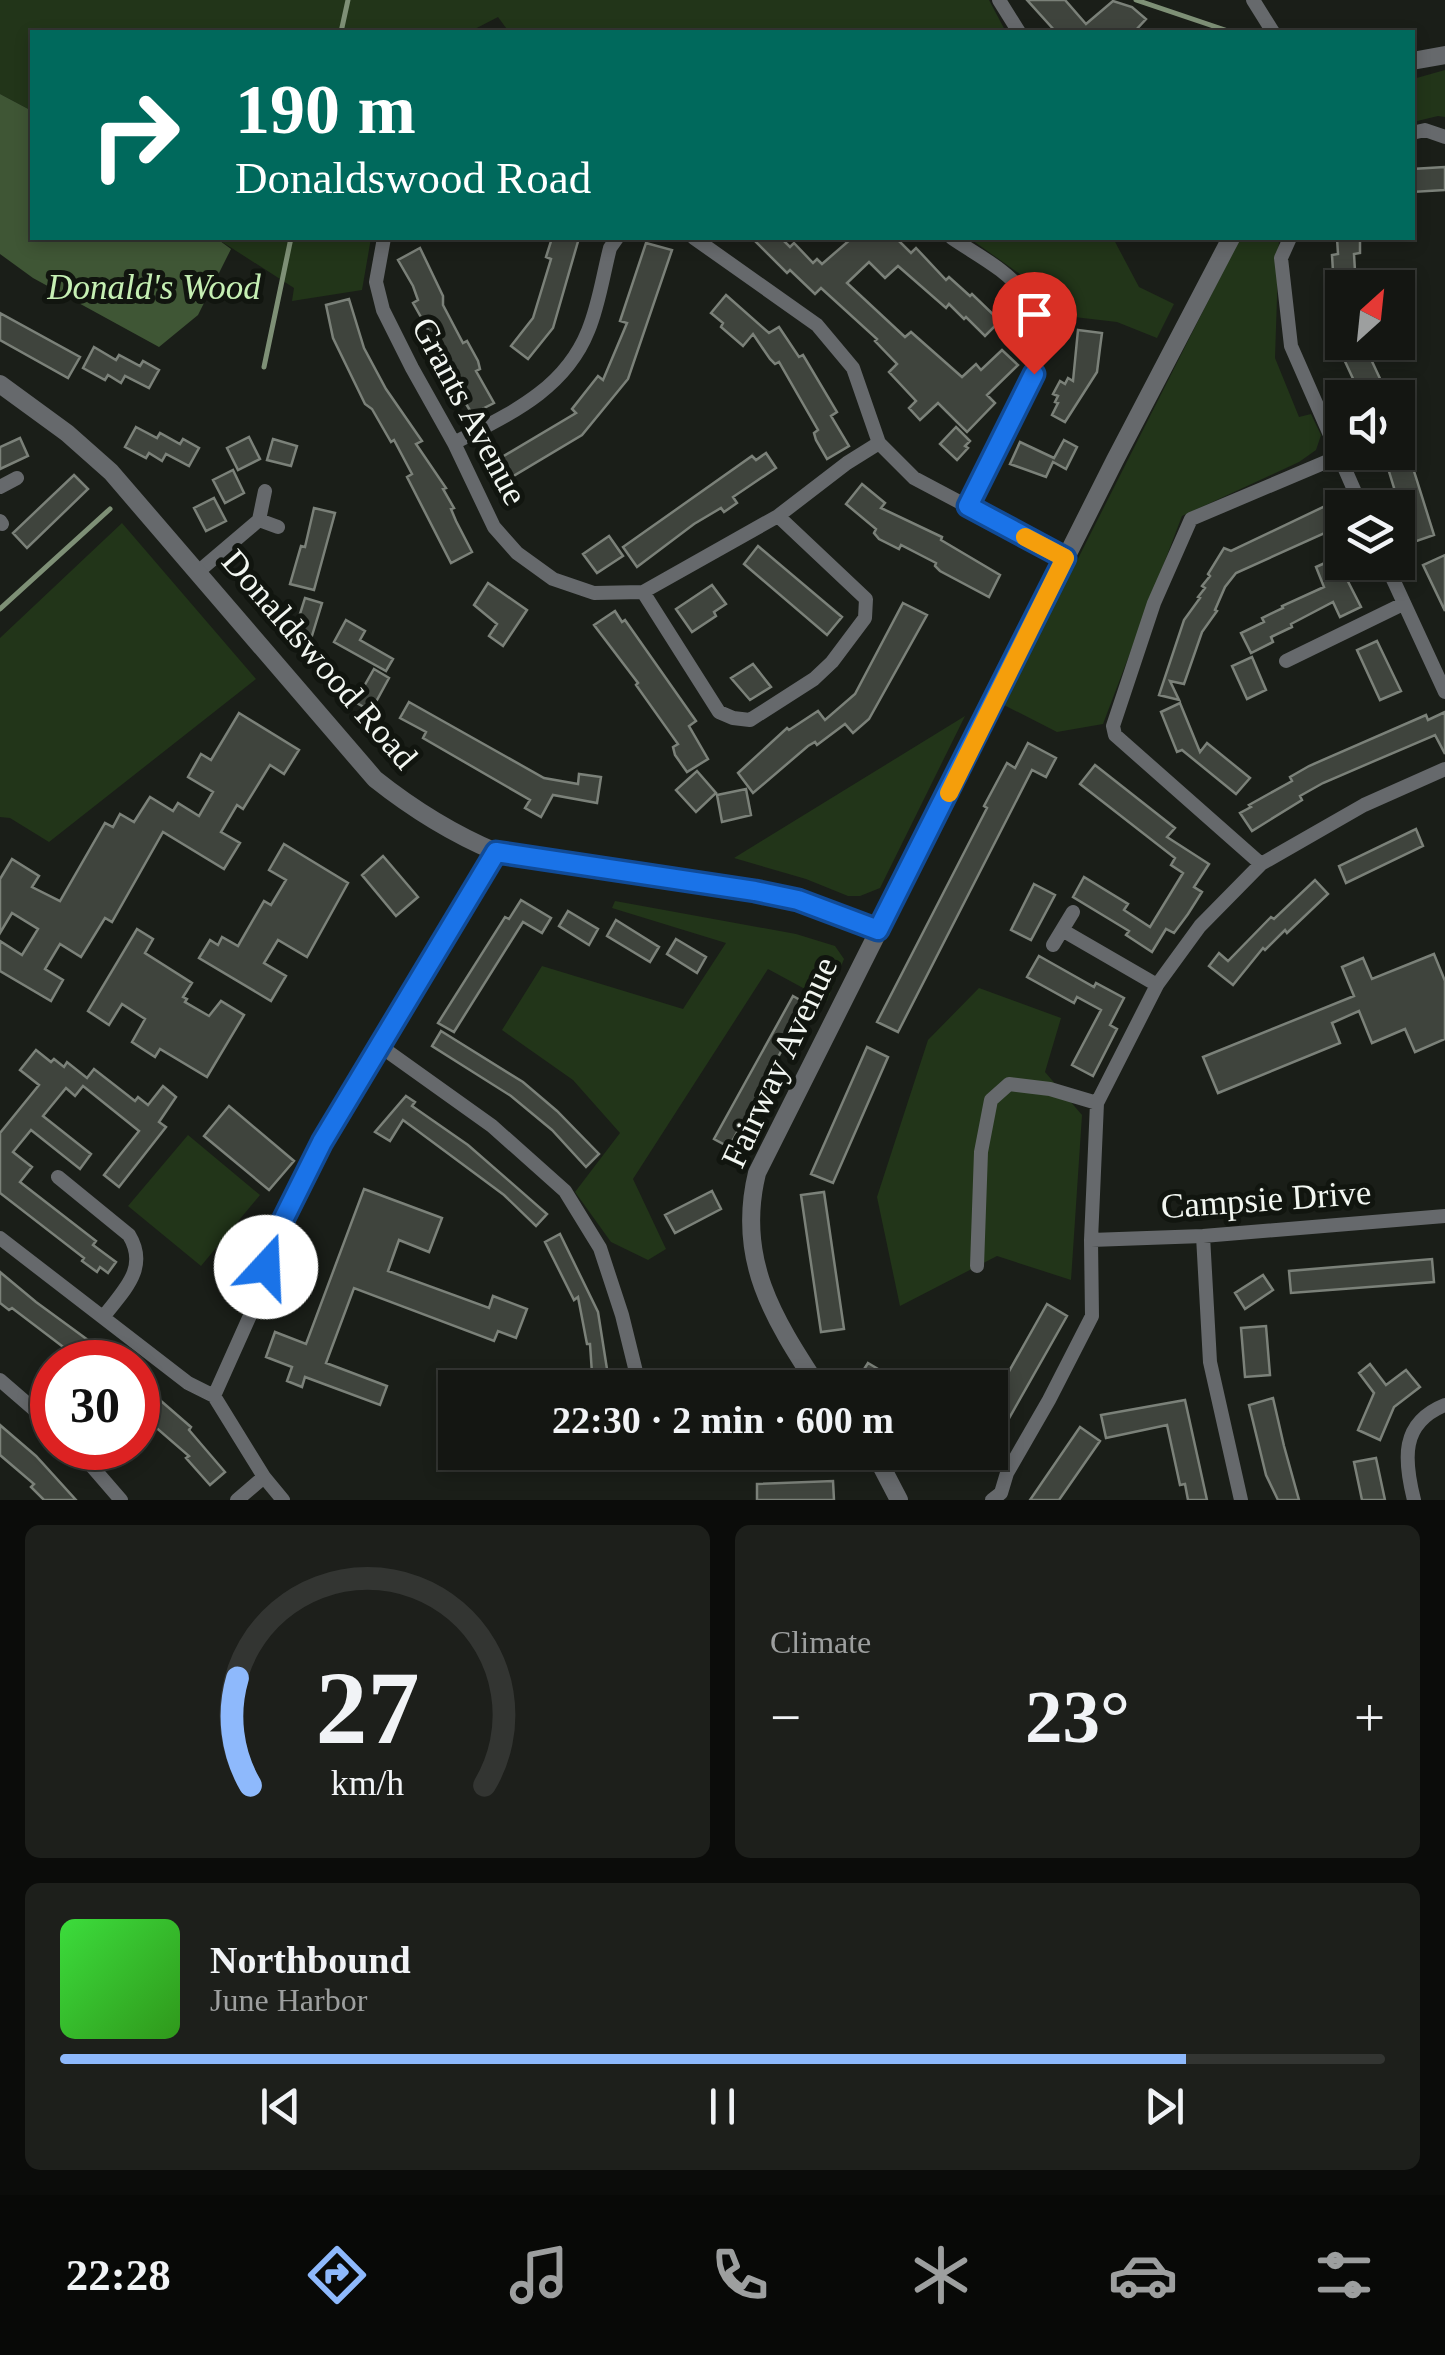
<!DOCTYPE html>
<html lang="en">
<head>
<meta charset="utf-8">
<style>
  body { margin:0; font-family:"Times New Roman",serif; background:#1d1f1b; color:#f1f3f6; height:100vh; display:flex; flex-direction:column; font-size:38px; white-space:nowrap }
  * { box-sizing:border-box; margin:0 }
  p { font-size:32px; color:#9d9f9f }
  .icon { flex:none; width:55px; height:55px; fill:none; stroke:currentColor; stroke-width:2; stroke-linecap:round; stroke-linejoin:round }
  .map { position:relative; height:1500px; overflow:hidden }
  .sheet { display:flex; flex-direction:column; gap:25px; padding:25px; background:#0b0c0a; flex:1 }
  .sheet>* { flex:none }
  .hud { position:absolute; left:30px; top:30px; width:1385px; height:210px; border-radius:0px; box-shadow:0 5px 15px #0003,0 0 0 2px #333532; background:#00695c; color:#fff; overflow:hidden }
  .needle { width:65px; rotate:27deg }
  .tools { position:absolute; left:1325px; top:270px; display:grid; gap:20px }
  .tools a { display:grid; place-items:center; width:90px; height:90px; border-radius:0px; background:#141612; box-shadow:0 5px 15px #0003,0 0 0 2px #333532; font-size:50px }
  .speed { position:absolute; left:30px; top:1340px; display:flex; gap:20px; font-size:50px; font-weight:700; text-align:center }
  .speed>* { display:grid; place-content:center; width:130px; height:130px; border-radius:50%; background:#141612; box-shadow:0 5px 15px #0003,0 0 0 2px #333532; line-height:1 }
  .speed .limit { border:15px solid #d22; background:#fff; color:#111 }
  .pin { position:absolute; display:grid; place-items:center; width:85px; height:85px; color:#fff; margin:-102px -42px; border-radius:50% 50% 50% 0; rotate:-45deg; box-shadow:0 0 10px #0007 }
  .pin .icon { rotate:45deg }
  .me { position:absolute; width:110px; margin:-55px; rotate:20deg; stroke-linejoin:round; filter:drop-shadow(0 0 8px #0008) }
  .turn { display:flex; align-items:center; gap:35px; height:210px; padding:0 40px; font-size:45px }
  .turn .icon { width:130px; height:130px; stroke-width:2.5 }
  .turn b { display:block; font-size:70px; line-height:85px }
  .big { font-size:75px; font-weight:600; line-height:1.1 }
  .sheet .widget { flex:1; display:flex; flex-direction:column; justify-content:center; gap:15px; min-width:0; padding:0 35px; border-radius:15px; background:#1d1f1b }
  .sheet .dial { align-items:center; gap:0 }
  .dial svg { height:260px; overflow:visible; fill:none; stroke:#333532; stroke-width:7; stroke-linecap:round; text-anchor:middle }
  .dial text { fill:#f1f3f6; stroke:none }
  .song { display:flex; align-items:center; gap:30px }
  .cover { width:120px; height:120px; border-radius:15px; background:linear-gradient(135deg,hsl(120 70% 55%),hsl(110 70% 35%)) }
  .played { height:10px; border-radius:5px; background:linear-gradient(90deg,#8eb9fc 85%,#333532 85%) }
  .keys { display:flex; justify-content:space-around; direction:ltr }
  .heat { display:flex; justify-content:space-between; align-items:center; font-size:55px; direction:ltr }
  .sheet .tiles { flex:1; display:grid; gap:25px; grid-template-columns:1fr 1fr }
  .widget:last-child { grid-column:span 2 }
  .trip { position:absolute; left:438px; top:1370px; width:570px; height:100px; border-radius:0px; background:#141612; box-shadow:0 5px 15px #0003,0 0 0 2px #333532; font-weight:600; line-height:100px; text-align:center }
  .menu { display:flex; height:160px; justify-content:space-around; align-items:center; background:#080907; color:#9d9f9f }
  .menu .icon { width:70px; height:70px }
  .menu .on { color:#8eb9fc }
  .menu b { font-size:45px; color:#f1f3f6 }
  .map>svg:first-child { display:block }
</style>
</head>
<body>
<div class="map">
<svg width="1445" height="1500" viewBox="0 0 1445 1500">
  <rect width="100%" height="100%" fill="#1a1e18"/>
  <path fill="#223519" d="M0 0H989L1006 32H509L498 17 469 32H32V111L0 94Z
    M1445 70V117L1438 116 1413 122V79Z
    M216 238H371L362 290 292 301 294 288Z
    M969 238H1113L1139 287 1174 304 1157 338 1117 322 1057 315 1041 289Z
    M1240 238H1279L1275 358 1299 417 1311 414 1321 435 1316 450 1299 462 1182 516 1103 724 1057 732 1004 705Z
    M122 523 256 679 49 842 10 818 0 817V638Z
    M965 716 880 888 860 896H848L806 879 734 858Z
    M615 901 796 934 835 946 844 959 827 1001 768 969 633 1179 666 1249 648 1260 611 1242 575 1192 620 1133 573 1080 502 1030 542 966 683 1009 726 943 612 908Z
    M979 988 1061 1018 1045 1072 1082 1115 1071 1280 997 1256 900 1306 877 1197 928 1040Z
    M188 1135 260 1195 201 1266 128 1206Z"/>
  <path fill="#3f5635" d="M0 94 32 111V238H216L231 249 198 315 159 347 33 278 0 254Z"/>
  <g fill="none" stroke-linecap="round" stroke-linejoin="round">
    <path stroke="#7e9076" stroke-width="5" d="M1136 0 1231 32
      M341 32 348 0
      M264 367 291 238
      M0 609 110 509"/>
  </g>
  <path fill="#3f443d" stroke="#7b8179" stroke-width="2.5" d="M1027 0H1065L1086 24 1113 1 1132 7 1146 19 1134 32H1056Z
    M1445 167V190L1412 192V169Z
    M552 238H579L553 328 528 359 511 346 533 318 551 259 546 257Z
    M752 238H781L790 247 794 243 813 263 817 259 822 264 852 238H896L911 253 916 248 946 280 949 277 970 296 972 294 1000 321 985 336 966 317 964 319 949 304 946 308 898 266 885 278 869 262 847 283 905 337 911 332 962 377 976 364 981 370 1002 350 1018 365 987 395 995 403 967 432 938 403 920 420 909 408 916 401 889 372 897 364 875 341 877 339 821 288 815 294 790 270 787 273Z
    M1337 238H1360V253L1354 254 1356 288H1334L1332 255 1338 254Z
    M646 243 672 250 628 379 582 435 500 484 487 466 576 413 572 409 598 376 603 380 627 323 620 321Z
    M420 248 443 296V305L463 343 467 341 478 361 480 369 476 371 494 403 472 414 465 402 461 404 453 389 459 387 439 350 435 352 427 337 431 335 413 303 418 300 413 286 398 260Z
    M726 295 769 333 779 327 799 357 803 355 837 412 831 416 849 446 827 459 816 440 814 433 818 430 779 362 775 364 770 359 753 334 743 346 721 327 723 323 711 313Z
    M349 299 364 348 386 389 422 441 416 444 446 488 443 489 454 508 451 509 456 521 472 552 451 563 407 477 412 474 394 440 391 442 372 409 365 404 333 338 326 305Z
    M0 313 80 357 68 378 0 340Z
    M1078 330 1102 333 1100 348 1097 372 1065 422 1052 415 1058 403 1055 402 1058 396 1053 394 1060 381 1065 384 1068 378 1073 381Z
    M1336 342H1363L1389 398H1362Z
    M94 347 116 360 119 355 140 366 143 361 159 370 149 388 125 376 121 383 108 375 105 380 83 368Z
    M136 427 157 438 160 433 180 444 183 439 199 448 189 466 166 454 162 461 149 453 146 458 125 447Z
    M956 427 970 441 965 446 968 448 957 460 940 444Z
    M249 437 260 459 238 470 227 448Z
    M20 438 28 456 0 469V447Z
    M273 439 297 446 291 466 267 460Z
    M1064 440 1077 447 1066 469 1053 462 1046 477 1010 464 1020 442 1054 458Z
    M1383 452H1408L1434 535 1411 543Z
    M766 453 776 468 733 497 737 503 724 512 721 508 694 524 637 567 623 547 752 456 756 460Z
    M233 470 244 493 225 503 213 480Z
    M74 475 88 489 27 548 13 533Z
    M862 484 885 503 881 508 942 537 941 540 1000 575 989 597 940 571 935 566 936 563 901 545 899 549 879 539 874 533 876 529 846 504Z
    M214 498 226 521 206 531 194 508Z
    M1342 498V523L1336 528 1236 573 1225 587 1215 610 1217 611 1202 632 1184 684 1170 681 1179 700 1159 695 1184 620 1200 598 1198 597 1205 588 1202 586 1210 576 1208 574 1224 548 1231 551Z
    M314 508 335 513 314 590 290 584 301 546 305 547Z
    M609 536 623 556 597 573 583 554Z
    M758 546 842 617 827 635 744 564Z
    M1445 555V611L1423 565Z
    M1336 558 1361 607 1340 617 1333 602 1291 624 1292 627 1271 637 1273 642 1251 653 1241 633 1264 622 1262 618 1283 608 1282 606 1324 587 1316 567Z
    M488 583 527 610 503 646 489 636 497 624 474 605Z
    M712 585 726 604 714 612 716 616 692 632 676 609Z
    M305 598 322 603 311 639 294 633Z
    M903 603 927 615 869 719 853 733 845 724 817 745 815 742 808 746 753 793 738 773 787 728 789 730 818 711 825 720 855 694Z
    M615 611 622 622 625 620 696 721 689 726 708 759 687 772 675 755 673 747 678 744 636 685 638 683 594 625Z
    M346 620 365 631 360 640 393 659 386 671 334 642Z
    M1377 641 1401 691 1380 700 1357 650Z
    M1252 657 1266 690 1247 699 1232 666Z
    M753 664 771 687 750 700 731 678Z
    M374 669 389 678 371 711 355 702Z
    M409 702 544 778 578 784 579 774 601 777 597 803 553 795 541 817 525 808 530 800 423 738 426 732 400 718Z
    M1180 703 1200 752 1207 743 1250 778 1236 794 1182 750 1177 752 1161 712Z
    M1445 712V754L1435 735 1323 783 1300 796 1302 800 1252 831 1240 813 1251 807 1249 805 1292 781 1290 777 1309 766 1426 715 1428 720Z
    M239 713 299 750 284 774 270 765 243 809 237 805 221 832 240 843 224 869 163 832 112 922 105 918 81 957 60 944 45 969 63 980 51 1001 0 971V941L22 955 38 929 12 913 0 933V879L12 859 39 876 32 887 60 901 105 823 113 827 120 814 134 822 150 797 173 811 178 803 199 816 213 792 188 777 201 754 211 760Z
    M1028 743 1056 758 1046 777 1032 770 898 1032 877 1022 987 808 984 806 1007 763 1015 768Z
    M1095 765 1175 828 1167 837 1209 864 1194 887 1202 892 1188 914 1174 933 1166 929 1152 952 1126 935 1129 931 1073 897 1084 877 1128 904 1124 910 1150 927 1183 873 1171 865 1175 858 1080 784Z
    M697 771 716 793 696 812 676 790Z
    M746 789 751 815 722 822 717 795Z
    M1416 829 1423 846 1346 883 1339 866Z
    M284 844 348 883 307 957 278 940 264 963 286 976 271 1001 199 958 210 940 218 945 222 937 238 946 264 901 271 905 286 880 269 870Z
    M383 856 418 897 396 916 362 875Z
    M1315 880 1328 894 1287 933 1285 930 1265 950 1263 948 1233 985 1209 966 1219 953 1228 961 1271 917 1274 919Z
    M1034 884 1055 895 1031 940 1011 930Z
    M521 900 551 918 542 933 523 922 454 1032 438 1023 505 917 509 919Z
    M568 911 598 929 589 945 559 926Z
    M616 920 659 947 650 962 607 936Z
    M137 929 153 939 145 953 192 983 183 997 187 999 185 1002 209 1016 221 1001 244 1015 207 1077 160 1049 155 1057 132 1042 145 1019 122 1004 109 1025 88 1011Z
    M676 939 706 957 697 973 667 954Z
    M1434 954 1445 981V1039L1415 1052 1405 1029 1372 1043 1359 1011 1332 1023 1340 1043 1218 1093 1203 1057 1354 996 1342 967 1363 958 1372 979Z
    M1039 956 1094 987 1096 983 1124 998 1110 1025 1117 1029 1093 1076 1072 1065 1101 1010 1077 997 1074 1003 1027 977Z
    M793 996 807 1004 729 1147 714 1139Z
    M441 1031 523 1082 557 1111 599 1154 586 1167 552 1130 511 1096 432 1046Z
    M867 1047 888 1057 833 1183 811 1174Z
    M36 1050 51 1062 54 1059 64 1067 67 1062 87 1078 94 1069 135 1101 138 1097 148 1105 163 1086 176 1097 159 1122 166 1127 119 1187 104 1175 139 1131 83 1086 75 1096 66 1088 43 1116 91 1154 80 1169 31 1130 13 1152 32 1167 20 1182 96 1241 93 1245 116 1262 108 1273 100 1267 97 1272 82 1261 84 1258 0 1193V1133L39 1085 20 1070Z
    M406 1096 415 1102 412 1106 468 1145 547 1214 536 1226 504 1195 403 1120 390 1141 375 1132Z
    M229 1106 294 1161 269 1190 204 1136Z
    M364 1189 442 1218 429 1252 399 1240 388 1271 489 1308 493 1296 527 1309 516 1338 498 1331 494 1341 354 1288 326 1363 387 1386 380 1405 305 1377 302 1387 287 1381 292 1367 266 1357 275 1332 306 1344Z
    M712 1191 721 1209 675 1233 665 1215Z
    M824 1192 844 1329 821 1332 801 1195Z
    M560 1234 598 1312 610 1388H593L590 1344H587L578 1297 574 1300 545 1242Z
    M1432 1259 1434 1282 1291 1293 1289 1271Z
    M0 1272 36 1302 118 1362H83L12 1308 9 1310 0 1303Z
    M1263 1275 1273 1290 1245 1309 1235 1293Z
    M1047 1304 1067 1316 999 1436 990 1431V1405Z
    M1266 1326 1270 1375 1245 1377 1241 1328Z
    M868 1363 910 1388H865L856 1382Z
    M1370 1364 1386 1385 1406 1370 1420 1387 1394 1407 1380 1440 1358 1430 1374 1393 1359 1373Z
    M138 1381 191 1427 189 1430 225 1472 210 1485 186 1458 189 1456 138 1412Z
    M1273 1398 1284 1446 1299 1500H1278L1266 1475 1249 1405Z
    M1185 1400 1207 1500H1188L1185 1484 1180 1485 1167 1425 1106 1438 1101 1415Z
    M0 1425 36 1456 76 1500H44L31 1487 34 1484 0 1455Z
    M1080 1427 1100 1441 1059 1500H1030Z
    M1376 1458 1385 1500H1362L1354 1462Z
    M833 1481 834 1500H757V1484Z"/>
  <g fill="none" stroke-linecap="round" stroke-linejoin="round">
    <path stroke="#66696c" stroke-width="14" d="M999 0 1019 32
      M1253 0 1273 32
      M1412 133 1425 130 1445 137
      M384 238 376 282 383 310 412 368 454 443 494 527 517 553 553 579 594 593 643 592 778 516 847 463 879 443
      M694 238 817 325 853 368 879 443 914 478 1065 558
      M952 238C975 254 1008 270 1024 294 1065 358 997 449 967 506
      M1290 238 1281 258 1291 346 1362 508
      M454 443C507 415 564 391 588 331 599 305 603 275 610 248L617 238
      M0 487 17 478
      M259 520 278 527
      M0 521 2 524
      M1385 562 1445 692
      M199 571 259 520 265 491
      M643 592 719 712 733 718 750 720 814 679 832 662 865 618 866 599 778 516
      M1286 661 1403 604
      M1261 864 1115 735 1113 726 1154 603 1191 519 1340 456
      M1062 930 1157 985
      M1053 945 1073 912
      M380 1046 492 1126 565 1191 600 1248 622 1315 640 1388
      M58 1177 129 1235C149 1268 124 1290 104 1316
      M1203 1236 1210 1362 1241 1500
      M0 1238 188 1383 214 1396 264 1477 283 1500
      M1091 1240 1203 1236 1445 1216
      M977 1266 981 1152 991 1100 1009 1084 1050 1089 1097 1103
      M0 1380 52 1425
      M214 1396 261 1291 272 1242 321 1142 496 852
      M76 1448 121 1500
      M237 1500 264 1477
      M992 1500 1001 1493 1007 1473 1049 1400 1092 1316 1091 1240 1097 1103 1157 985 1200 926 1261 864 1364 805 1445 769
      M1414 1500C1404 1460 1400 1423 1445 1405"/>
    <path stroke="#66696c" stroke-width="18" d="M1412 61 1445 55
      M0 384 67 433 111 472 375 779C414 810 451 833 496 852L755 891 798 900 878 930
      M819 1388C773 1318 736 1259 757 1173L1115 460 1231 238
      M874 1452 899 1500"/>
  </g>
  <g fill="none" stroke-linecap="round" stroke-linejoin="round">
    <defs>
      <path id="route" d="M266 1267 272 1242 322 1142 496 852 755 891 798 900 878 930 1065 558 968 506 1034 374"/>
    </defs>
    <use href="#route" stroke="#114b97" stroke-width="25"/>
    <use href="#route" stroke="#1a73e8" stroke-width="18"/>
    <path stroke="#f59e0b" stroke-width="18" d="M949 793 1065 558 1025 537"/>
  </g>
  <g text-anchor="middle" stroke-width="10" stroke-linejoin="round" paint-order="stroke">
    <g font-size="35" font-style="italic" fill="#c6f0b4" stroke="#11150f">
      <text x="154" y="299">Donald's Wood</text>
    </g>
    <g font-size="35" fill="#f2f6f1" stroke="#11150f">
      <text transform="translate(470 411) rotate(62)" y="12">Grants Avenue</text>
      <text transform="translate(320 659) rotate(49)" y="12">Donaldswood Road</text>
      <text transform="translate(779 1062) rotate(-65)" y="12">Fairway Avenue</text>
      <text transform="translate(1266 1199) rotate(-4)" y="12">Campsie Drive</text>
    </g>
  </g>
</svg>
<div class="tools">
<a><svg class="needle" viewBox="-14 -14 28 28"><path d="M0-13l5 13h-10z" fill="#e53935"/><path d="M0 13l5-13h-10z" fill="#9d9f9f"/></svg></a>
<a><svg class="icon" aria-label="sound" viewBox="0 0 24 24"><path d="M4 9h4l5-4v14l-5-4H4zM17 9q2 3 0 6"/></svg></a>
<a><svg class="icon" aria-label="layers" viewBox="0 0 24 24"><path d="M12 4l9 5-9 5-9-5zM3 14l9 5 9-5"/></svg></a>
</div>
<div class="speed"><div class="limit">30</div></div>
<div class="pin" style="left:1034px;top:374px;background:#d93025"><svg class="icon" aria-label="arrive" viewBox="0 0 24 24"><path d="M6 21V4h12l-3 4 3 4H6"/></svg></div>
<svg class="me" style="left:266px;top:1267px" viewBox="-20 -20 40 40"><circle r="19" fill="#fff"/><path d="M0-13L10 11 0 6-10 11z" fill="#1a73e8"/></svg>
<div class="trip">22:30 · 2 min · 600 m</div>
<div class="hud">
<div class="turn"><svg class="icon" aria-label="right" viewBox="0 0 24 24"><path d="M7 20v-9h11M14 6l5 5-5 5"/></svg><div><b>190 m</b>Donaldswood Road</div></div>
</div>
</div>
<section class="sheet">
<div class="tiles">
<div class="widget dial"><svg viewBox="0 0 100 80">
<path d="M14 69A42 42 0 1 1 86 69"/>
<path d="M14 69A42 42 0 0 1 10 36" stroke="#8eb9fc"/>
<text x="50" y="56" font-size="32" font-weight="700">27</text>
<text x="50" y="72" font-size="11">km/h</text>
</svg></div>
<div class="widget"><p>Climate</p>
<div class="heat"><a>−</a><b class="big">23°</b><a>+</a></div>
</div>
<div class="widget">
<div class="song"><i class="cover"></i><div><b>Northbound</b><p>June Harbor</p></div></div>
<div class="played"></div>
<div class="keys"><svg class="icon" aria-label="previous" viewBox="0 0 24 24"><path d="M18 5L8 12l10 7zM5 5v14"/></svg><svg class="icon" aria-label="pause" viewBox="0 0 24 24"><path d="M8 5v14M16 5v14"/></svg><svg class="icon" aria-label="next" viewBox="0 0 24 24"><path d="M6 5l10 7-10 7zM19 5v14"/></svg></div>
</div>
</div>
</section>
<nav class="menu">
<b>22:28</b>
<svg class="icon on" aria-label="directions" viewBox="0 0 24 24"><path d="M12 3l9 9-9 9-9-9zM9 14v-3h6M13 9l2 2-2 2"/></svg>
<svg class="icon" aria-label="music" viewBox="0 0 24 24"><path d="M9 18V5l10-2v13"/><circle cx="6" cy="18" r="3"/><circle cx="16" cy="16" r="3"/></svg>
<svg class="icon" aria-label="phone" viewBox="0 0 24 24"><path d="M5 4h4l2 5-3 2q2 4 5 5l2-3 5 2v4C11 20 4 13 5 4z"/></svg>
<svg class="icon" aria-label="climate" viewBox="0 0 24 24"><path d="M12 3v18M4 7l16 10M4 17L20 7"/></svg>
<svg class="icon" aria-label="car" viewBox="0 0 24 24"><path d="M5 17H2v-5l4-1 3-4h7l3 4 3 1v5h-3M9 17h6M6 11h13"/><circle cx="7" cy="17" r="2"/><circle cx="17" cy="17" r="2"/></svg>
<svg class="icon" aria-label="filters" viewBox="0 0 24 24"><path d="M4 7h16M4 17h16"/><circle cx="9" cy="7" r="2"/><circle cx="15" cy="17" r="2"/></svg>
</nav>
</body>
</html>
